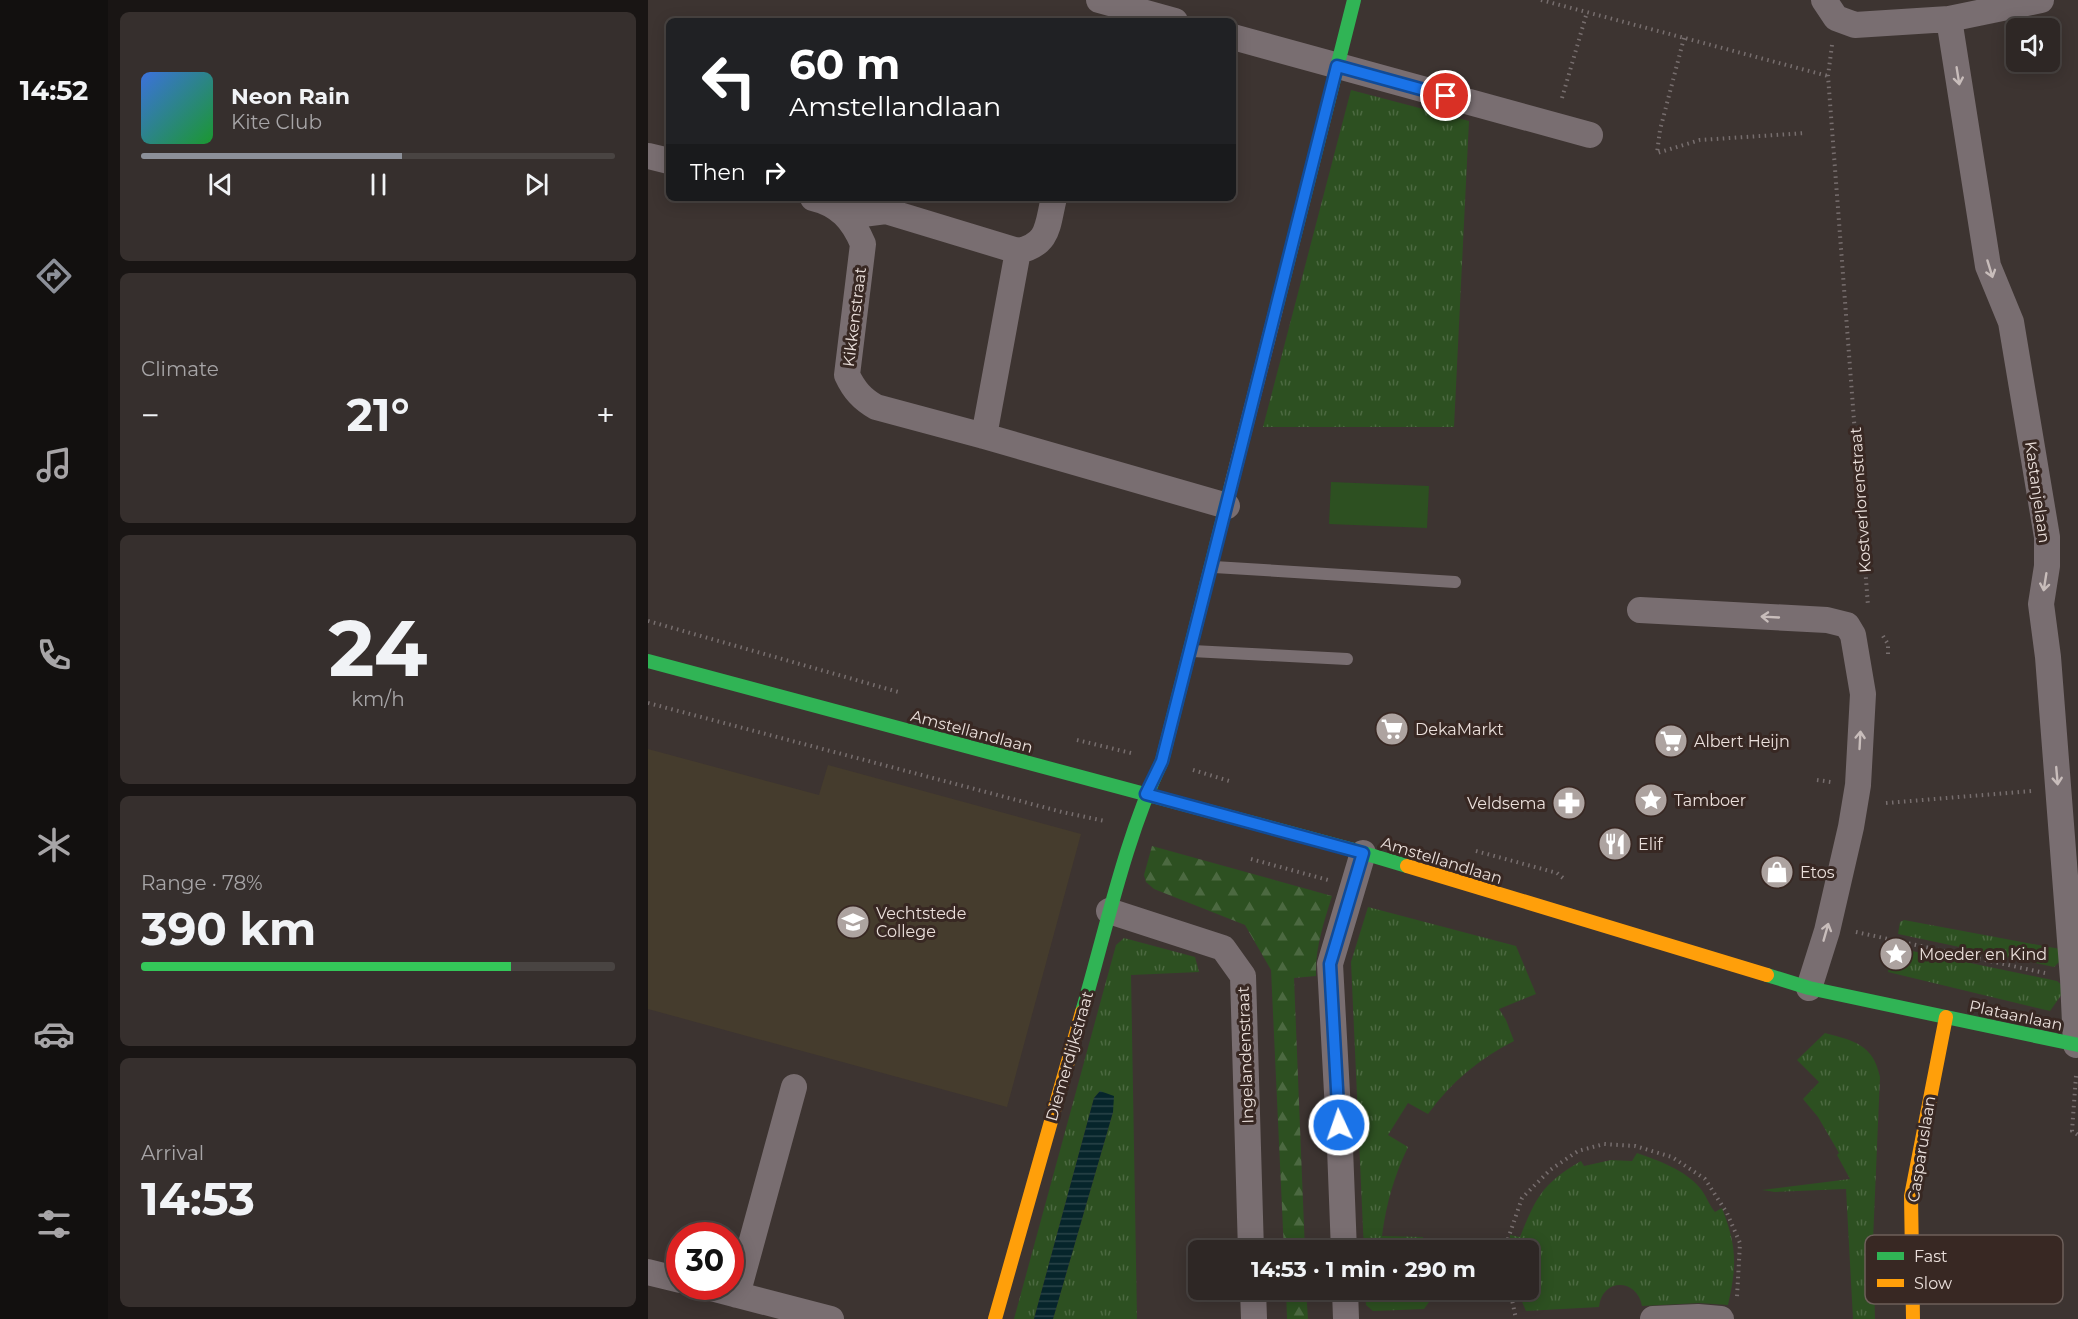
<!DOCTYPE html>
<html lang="en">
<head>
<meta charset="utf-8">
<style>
  body { margin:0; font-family:Montserrat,sans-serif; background:#362f2d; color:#f1f3f6; height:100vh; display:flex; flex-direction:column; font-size:22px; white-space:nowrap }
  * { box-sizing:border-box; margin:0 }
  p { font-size:20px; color:#a7a5a7 }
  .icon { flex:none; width:33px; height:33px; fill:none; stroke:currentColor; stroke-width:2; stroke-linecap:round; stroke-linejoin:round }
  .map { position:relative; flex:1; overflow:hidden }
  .sheet { display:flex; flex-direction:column; gap:12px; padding:12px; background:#191514; width:540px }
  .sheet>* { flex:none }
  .banner { position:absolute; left:18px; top:18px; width:570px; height:183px; border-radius:9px; box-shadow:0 3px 15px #0003,0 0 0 2px #494442; background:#202124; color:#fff; overflow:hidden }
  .buttons { position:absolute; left:1358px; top:18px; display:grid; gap:12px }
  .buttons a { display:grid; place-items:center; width:54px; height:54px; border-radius:9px; background:#2e2725; box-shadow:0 3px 15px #0003,0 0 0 2px #494442; font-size:30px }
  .speed { position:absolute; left:18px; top:1222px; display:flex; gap:12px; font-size:30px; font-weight:700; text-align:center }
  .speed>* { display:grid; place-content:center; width:78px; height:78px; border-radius:50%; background:#2e2725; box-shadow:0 3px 15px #0003,0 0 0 2px #494442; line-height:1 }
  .speed .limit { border:9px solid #d22; background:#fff; color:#111 }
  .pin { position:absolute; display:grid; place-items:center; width:51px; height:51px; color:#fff; margin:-26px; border:3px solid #fff; border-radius:50%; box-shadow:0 2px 6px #0007 }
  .me { position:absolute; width:66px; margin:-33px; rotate:357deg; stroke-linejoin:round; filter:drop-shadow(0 0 4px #0008) }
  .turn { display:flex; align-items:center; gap:21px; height:126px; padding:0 24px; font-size:27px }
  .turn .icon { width:78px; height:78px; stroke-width:2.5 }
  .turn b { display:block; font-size:42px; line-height:51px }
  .then { display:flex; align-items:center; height:57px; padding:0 24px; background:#0003; gap:12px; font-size:22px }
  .big { font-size:45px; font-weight:700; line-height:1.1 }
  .sheet .widget { flex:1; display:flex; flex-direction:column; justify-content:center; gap:9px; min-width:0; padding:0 21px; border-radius:9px; background:#362f2d }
  .sheet .dial { align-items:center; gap:0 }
  .dial b { font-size:78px; line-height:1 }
  .song { display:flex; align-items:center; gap:18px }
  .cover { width:72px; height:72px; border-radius:9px; background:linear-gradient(135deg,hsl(220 70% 55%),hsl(130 70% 35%)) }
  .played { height:6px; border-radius:3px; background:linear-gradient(90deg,#8c9099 55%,#494442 55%) }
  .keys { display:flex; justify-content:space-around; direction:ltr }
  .heat { display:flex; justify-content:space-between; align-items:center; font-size:33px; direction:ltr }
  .charge { height:9px; border-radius:4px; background:linear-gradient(90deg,#34c759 78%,#494442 0) }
  .trip { position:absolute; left:540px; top:1240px; width:351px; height:60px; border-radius:9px; background:#2e2725; box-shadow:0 3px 15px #0003,0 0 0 2px #494442; font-weight:700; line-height:60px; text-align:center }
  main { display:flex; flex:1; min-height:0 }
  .dock { display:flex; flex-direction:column; width:108px; justify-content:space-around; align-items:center; background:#12100f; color:#a7a5a7 }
  .dock .icon { width:42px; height:42px }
  .dock .selected { color:#8c9099 }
  .dock b { font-size:27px; color:#f1f3f6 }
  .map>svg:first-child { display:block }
</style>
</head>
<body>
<main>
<nav class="dock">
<b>14:52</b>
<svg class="icon selected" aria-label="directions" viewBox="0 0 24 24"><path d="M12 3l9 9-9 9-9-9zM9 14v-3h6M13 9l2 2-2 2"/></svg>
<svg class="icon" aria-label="music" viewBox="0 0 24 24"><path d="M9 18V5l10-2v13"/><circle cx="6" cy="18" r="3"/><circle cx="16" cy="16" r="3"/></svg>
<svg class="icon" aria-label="phone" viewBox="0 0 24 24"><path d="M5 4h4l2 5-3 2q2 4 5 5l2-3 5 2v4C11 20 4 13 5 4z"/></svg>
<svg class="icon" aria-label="climate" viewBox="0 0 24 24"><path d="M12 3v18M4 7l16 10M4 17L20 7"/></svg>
<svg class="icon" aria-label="car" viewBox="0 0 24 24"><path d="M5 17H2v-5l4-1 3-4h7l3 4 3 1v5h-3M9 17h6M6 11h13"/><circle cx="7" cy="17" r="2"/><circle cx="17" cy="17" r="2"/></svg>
<svg class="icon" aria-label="filters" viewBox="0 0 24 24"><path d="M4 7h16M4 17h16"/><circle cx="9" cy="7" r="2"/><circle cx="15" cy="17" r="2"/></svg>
</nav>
<section class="sheet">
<div class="widget">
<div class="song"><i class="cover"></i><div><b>Neon Rain</b><p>Kite Club</p></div></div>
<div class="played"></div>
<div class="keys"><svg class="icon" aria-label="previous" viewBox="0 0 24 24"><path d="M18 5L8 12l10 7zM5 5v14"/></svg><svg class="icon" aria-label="pause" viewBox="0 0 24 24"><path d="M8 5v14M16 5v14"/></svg><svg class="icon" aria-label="next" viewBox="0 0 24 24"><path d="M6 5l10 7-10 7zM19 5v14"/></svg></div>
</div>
<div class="widget"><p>Climate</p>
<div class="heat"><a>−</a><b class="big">21°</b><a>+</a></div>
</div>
<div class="widget dial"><b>24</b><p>km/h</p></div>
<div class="widget"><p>Range · 78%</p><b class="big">390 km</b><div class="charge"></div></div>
<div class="widget"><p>Arrival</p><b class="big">14:53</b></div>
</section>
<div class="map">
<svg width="1430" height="1319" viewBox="0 0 1430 1319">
  <defs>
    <pattern id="grass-tufts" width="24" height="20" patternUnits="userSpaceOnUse" patternTransform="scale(1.5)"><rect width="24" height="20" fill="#2d5021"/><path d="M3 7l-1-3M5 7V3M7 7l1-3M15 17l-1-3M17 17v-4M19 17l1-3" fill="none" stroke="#4c6941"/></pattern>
    <pattern id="forest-firs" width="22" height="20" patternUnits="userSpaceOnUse" patternTransform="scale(1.5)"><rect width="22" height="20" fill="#2d5021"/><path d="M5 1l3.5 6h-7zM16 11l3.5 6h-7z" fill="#4c6941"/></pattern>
    <pattern id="water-rules" width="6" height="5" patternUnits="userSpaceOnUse" patternTransform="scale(1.5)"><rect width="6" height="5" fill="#06252b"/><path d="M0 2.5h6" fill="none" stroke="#2a4449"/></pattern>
  </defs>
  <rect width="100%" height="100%" fill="#3d3431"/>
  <path fill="#453c2d" d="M0 749 171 795 180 765 433 834 359 1107 0 1009Z"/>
  <path fill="url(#grass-tufts)" d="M703 90 821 121 806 427H615Z
    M720 907 868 946 888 994 851 1009 858 1020 866 1041C832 1058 802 1083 780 1114L760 1103 740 1135 760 1147C746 1176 738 1205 734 1236L775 1237 776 1251H716L703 962Z
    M1256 920 1412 949 1413 960 1406 967 1250 934 1252 922Z
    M476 938 547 957 551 972 483 975 489 1319H405L465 1112 452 1091 446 1098 386 1319H366L468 945Z
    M1245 947 1409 981 1415 986 1414 994 1402 1011 1240 972Z
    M1177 1033C1206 1041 1225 1044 1232 1077L1225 1240 1227 1319H1205L1198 1189 1127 1192 1114 1190 1202 1179 1189 1155 1191 1153 1170 1117 1155 1099 1171 1082 1149 1060Z
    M989 1153C1011 1161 1036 1169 1052 1188 1058 1195 1061 1205 1067 1212L1074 1208C1089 1247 1089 1265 1080 1305L1051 1303 994 1306C989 1278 954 1278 951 1307L878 1311 869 1290H880V1251H862V1235L872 1237C888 1197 895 1183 933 1161L936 1166 963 1160 984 1161Z
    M717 1290H780L781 1302 776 1309 725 1311 718 1305Z"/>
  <path fill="url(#forest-firs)" d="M504 846 684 896C676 922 667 948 668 976L646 978 657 1251H636L623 970 597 925 506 889 498 882 496 875Z
    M638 1290H658L660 1319H639Z"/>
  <path fill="#2d5021" d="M683 482 781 486 779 528 681 524Z"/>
  <path fill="url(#water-rules)" d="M452 1091 466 1096 465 1112 405 1319H386L446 1098Z"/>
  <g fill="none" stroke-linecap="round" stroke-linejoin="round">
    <path stroke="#776e6e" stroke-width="4" stroke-dasharray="1.5 4.5" stroke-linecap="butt" d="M893 0 1180 76
      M1036 38 1012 130 1009 153 1052 140 1158 133
      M1184 45 1180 76 1220 606
      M914 98 939 12
      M0 621 254 693
      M1235 636 1240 644V658
      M0 703 414 812 457 821
      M429 740 483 753
      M545 770 581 781
      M1169 780 1183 782
      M1238 803 1384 791
      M828 851 909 873 915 878
      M603 859 680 880
      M1208 932 1397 973
      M1428 1076 1424 1131 1430 1135
      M860 1251V1239L874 1198 902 1170 930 1151 956 1144 987 1146 1024 1157 1057 1179 1079 1213 1092 1243 1089 1297
      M862 1290 868 1319"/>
    <path stroke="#796e71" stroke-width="12" d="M566 567 807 582
      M544 651 699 659"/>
    <path stroke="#796e71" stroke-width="26" d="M451 0 527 21
      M1176 0 1188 18 1207 25 1301 19 1393 0
      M1301 19 1340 266 1363 322 1399 537V566L1393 604 1400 657 1425 979 1428 1045
      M585 37 942 135
      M0 156 21 161
      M165 198C191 204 205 220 215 244L199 375C206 390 214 399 228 407L336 436 579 506
      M199 216 238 211 370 251C402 244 399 225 406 198
      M336 436 370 251
      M992 610 1179 620 1199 625 1205 635 1215 694 1210 785 1203 827 1179 931 1161 988
      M461 911 575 948 595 976 603 1251
      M696 1251 692 1148 682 964 715 853
      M0 1272 32 1280
      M59 1287 183 1319
      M605 1290 606 1319
      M697 1290 698 1319
      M89 1295 146 1087
      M1005 1319 1050 1317 1073 1319"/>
    <path stroke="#30b455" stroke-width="14" d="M628 309 706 0
      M0 661 702 849 759 866
      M1119 975 1161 988 1430 1045
      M434 1012C458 930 477 838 514 761L583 486"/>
    <path stroke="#ff9f0a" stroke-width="14" d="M583 486 628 309
      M759 866 1119 975
      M347 1319 434 1012
      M1265 1319 1263 1196 1298 1017"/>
  </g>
  <defs><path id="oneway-shaft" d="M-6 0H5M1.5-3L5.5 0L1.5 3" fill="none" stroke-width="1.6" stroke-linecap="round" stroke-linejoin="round" transform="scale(1.5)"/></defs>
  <g stroke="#c8bdbb">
    <use href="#oneway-shaft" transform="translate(1310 76) rotate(81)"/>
    <use href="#oneway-shaft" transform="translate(1342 269) rotate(73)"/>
    <use href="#oneway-shaft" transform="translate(1397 582) rotate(99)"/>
    <use href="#oneway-shaft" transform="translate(1122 617) rotate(-177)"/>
    <use href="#oneway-shaft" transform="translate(1212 740) rotate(-87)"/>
    <use href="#oneway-shaft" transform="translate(1409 776) rotate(85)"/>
    <use href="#oneway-shaft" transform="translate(1178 932) rotate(-74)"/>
  </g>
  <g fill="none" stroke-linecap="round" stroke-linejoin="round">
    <defs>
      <path id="route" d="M691 1125 682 964 715 853 498 794 514 761 689 66 798 96"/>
    </defs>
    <use href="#route" stroke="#114b97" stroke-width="15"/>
    <use href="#route" stroke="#1a73e8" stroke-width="10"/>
  </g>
  <defs>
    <symbol id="supermarket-disc" viewBox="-11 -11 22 22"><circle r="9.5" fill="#ada3a0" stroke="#382823"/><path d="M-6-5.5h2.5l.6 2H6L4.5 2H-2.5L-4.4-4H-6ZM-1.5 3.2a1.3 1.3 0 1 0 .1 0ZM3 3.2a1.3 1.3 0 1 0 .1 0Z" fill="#fff"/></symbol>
    <symbol id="sight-disc" viewBox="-11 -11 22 22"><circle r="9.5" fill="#ada3a0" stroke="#382823"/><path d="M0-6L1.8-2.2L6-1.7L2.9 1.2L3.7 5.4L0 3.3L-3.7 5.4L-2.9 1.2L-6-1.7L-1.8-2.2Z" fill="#fff"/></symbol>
    <symbol id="pharmacy-disc" viewBox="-11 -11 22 22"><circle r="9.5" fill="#ada3a0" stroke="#382823"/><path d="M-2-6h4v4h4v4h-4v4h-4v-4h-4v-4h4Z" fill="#fff"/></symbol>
    <symbol id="restaurant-disc" viewBox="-11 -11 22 22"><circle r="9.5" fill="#ada3a0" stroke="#382823"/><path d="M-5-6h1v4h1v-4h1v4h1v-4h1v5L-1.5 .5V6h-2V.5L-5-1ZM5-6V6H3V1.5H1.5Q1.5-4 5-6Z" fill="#fff"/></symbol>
    <symbol id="shop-disc" viewBox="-11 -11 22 22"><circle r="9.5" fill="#ada3a0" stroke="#382823"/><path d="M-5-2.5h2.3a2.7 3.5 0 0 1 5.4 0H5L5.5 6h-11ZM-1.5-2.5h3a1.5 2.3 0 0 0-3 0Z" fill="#fff"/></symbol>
    <symbol id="school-disc" viewBox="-11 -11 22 22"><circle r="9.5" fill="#ada3a0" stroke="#382823"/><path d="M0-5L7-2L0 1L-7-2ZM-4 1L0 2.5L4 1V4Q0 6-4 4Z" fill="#fff"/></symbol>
  </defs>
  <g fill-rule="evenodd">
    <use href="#supermarket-disc" x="725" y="710" width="38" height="38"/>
    <use href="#supermarket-disc" x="1004" y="722" width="38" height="38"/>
    <use href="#sight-disc" x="984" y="781" width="38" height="38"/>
    <use href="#pharmacy-disc" x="902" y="784" width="38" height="38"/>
    <use href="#restaurant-disc" x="948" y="825" width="38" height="38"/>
    <use href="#shop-disc" x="1110" y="853" width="38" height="38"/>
    <use href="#school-disc" x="186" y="903" width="38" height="38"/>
    <use href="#sight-disc" x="1229" y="935" width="38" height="38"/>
  </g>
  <g text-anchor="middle" stroke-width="6" stroke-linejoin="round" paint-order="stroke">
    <g font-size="16" fill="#eadfdb" stroke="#382823">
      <text transform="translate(206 317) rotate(-83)" y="6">Kikkenstraat</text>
      <text transform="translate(1390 492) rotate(82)" y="6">Kastanjelaan</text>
      <text transform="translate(1212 500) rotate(-94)" y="6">Kostverlorenstraat</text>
      <text transform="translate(324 731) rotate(15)" y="6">Amstellandlaan</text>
      <text transform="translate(794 860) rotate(17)" y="6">Amstellandlaan</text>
      <text transform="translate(1368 1015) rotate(12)" y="6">Plataanlaan</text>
      <text transform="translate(597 1055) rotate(-92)" y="6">Ingelandenstraat</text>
      <text transform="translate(421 1056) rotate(-74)" y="6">Diemerdijkstraat</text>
      <text transform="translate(1273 1149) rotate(-81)" y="6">Casparuslaan</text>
    </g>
    <g font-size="16" fill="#eadfdb" stroke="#382823" text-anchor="start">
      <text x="767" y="735">DekaMarkt</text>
      <text x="1046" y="747">Albert Heijn</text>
      <text x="1026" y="806">Tamboer</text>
      <text x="898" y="809" text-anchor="end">Veldsema</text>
      <text x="990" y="850">Elif</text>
      <text x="1152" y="878">Etos</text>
      <text x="228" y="919">Vechtstede<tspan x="228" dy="18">College</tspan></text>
      <text x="1271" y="960">Moeder en Kind</text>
    </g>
  </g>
  <rect x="1217" y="1235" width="198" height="69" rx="9" fill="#382823" stroke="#6d5f5a" stroke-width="1.5"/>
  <rect x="1229" y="1252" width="27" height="8" fill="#30b455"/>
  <rect x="1229" y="1279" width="27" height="8" fill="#ff9f0a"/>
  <g font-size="16" fill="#eadfdb">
    <text x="1266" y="1262">Fast</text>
    <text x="1266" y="1289">Slow</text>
  </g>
</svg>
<div class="buttons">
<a><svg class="icon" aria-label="sound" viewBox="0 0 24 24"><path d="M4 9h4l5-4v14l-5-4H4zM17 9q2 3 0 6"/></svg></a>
</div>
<div class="speed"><div class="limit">30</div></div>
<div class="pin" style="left:798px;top:96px;background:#d93025"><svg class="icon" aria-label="arrive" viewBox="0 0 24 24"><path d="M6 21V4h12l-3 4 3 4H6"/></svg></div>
<svg class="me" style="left:691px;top:1125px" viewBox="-20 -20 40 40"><circle r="17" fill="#1a73e8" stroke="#fff" stroke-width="3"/><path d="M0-11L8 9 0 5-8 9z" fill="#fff"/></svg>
<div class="trip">14:53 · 1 min · 290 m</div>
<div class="banner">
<div class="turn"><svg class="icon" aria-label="left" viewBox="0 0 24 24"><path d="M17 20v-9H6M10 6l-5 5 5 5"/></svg><div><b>60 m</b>Amstellandlaan</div></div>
<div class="then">Then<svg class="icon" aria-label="right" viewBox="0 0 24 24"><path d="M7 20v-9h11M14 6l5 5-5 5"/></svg></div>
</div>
</div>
</main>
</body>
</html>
